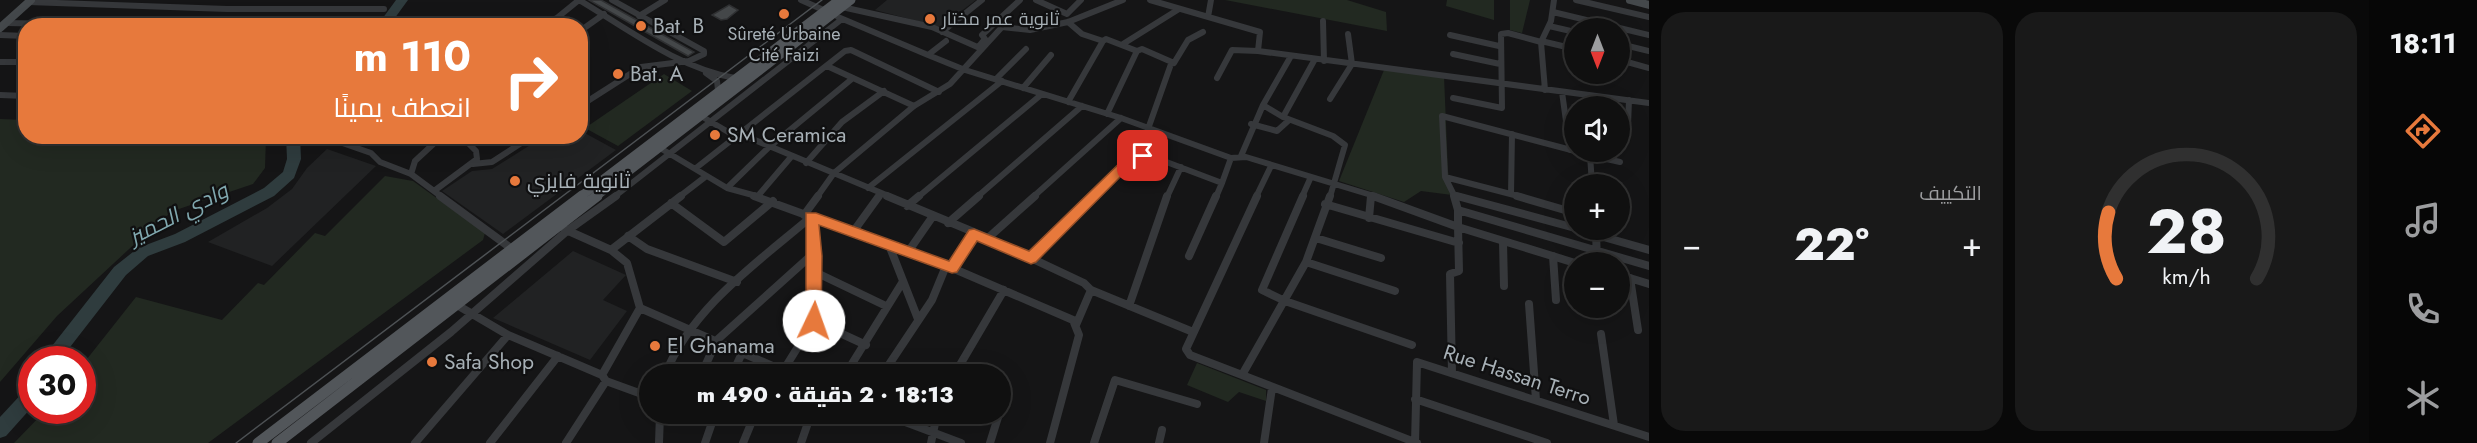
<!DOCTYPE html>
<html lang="ar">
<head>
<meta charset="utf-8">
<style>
  body { margin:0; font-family:Jost,Cairo,sans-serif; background:#191919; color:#f1f3f6; direction:rtl; height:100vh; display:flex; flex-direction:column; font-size:22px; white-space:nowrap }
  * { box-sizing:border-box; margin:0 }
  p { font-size:20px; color:#9c9d9f }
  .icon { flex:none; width:33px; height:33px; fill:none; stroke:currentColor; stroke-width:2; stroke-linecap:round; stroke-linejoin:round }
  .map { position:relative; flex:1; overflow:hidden; direction:ltr }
  .drawer { display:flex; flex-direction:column; gap:12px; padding:12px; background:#090909; width:720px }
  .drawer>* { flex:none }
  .top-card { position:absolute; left:18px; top:18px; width:570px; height:126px; border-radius:24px; box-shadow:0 6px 24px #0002,0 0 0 2px #303030; direction:rtl; background:#e7793c; color:#fff; overflow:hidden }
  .needle { width:39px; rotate:180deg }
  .tools { position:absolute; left:1564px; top:18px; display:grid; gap:12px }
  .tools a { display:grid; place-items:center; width:66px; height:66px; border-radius:50%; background:#101010; box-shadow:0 6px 24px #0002,0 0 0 2px #303030; font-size:30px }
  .speed { position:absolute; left:18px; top:346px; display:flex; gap:12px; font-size:30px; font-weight:700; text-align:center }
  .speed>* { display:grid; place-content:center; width:78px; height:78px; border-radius:50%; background:#101010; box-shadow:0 6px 24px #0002,0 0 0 2px #303030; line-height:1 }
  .speed .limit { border:9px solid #d22; background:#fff; color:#111 }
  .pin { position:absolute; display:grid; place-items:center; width:51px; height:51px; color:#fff; margin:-26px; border-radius:12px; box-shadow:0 3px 9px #0006 }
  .me { position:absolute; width:66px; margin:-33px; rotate:3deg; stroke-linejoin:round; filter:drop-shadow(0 0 4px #0008) }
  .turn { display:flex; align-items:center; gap:21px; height:126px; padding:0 18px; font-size:27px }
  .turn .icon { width:78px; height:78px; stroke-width:2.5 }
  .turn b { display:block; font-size:42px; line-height:51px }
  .big { font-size:45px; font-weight:800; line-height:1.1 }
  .drawer .tile { flex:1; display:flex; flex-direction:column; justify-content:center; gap:9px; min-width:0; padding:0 21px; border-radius:24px; background:#191919 }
  .drawer .dial { align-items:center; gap:0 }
  .dial svg { height:156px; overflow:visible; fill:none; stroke:#303030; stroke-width:7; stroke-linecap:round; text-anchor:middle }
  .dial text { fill:#f1f3f6; stroke:none }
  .heat { display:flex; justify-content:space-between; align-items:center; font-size:33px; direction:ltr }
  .drawer .tiles { flex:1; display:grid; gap:12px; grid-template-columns:repeat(2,1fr) }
  .trip { position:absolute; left:639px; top:364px; width:372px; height:60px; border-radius:30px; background:#101010; box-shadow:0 6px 24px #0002,0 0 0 2px #303030; font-weight:800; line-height:60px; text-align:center; direction:rtl }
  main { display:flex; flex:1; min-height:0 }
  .tabs { display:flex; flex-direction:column; width:108px; justify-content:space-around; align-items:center; background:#060606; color:#9c9d9f }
  .tabs .icon { width:42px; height:42px }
  .tabs .active { color:#e7793c }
  .tabs b { font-size:27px; color:#f1f3f6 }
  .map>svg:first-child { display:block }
</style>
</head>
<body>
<main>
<nav class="tabs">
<b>18:11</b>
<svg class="icon active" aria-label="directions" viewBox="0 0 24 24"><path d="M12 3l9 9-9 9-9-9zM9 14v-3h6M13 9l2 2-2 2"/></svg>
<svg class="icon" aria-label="music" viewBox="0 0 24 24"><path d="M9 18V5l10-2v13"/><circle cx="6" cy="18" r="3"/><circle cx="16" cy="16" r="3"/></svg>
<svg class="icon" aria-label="phone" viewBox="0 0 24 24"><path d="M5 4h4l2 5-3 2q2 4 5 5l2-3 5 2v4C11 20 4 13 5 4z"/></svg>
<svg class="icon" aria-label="climate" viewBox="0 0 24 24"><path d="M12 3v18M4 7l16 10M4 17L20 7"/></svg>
</nav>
<section class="drawer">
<div class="tiles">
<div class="tile dial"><svg viewBox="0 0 100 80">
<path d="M14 69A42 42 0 1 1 86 69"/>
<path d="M14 69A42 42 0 0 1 10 35" stroke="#e7793c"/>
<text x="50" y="56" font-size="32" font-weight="700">28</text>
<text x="50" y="72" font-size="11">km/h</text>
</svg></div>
<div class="tile"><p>التكييف</p>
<div class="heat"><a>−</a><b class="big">22°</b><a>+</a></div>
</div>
</div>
</section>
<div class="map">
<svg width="1649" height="443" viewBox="0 0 1649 443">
  <rect width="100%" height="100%" fill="#151516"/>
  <path fill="#212223" d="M887 0H976L940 27 875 10Z
    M581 131 616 150 503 234 442 191 472 171 492 169 543 137 580 136Z
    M327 149 376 166 272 266 208 242 267 208 292 189 307 168Z
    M573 251 626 275 603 300 627 311 590 360 493 318Z"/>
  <path fill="#222921" d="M1225 0H1347L1386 12 1387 31Z
    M1447 0H1494V20L1446 6Z
    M1510 0H1530L1522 33 1510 30Z
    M1384 70 1444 76 1448 171 1452 195 1421 191 1404 202 1339 181Z
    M664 74 692 91 618 146 585 128Z
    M0 119 25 120 26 136 266 137 265 168 253 184 173 211 156 224 57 316 0 382Z
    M385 176 413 181 485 233 483 240 208 443H14L45 411H82L83 364 136 297 222 320 258 283 264 285 315 233 325 236Z
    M1197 363 1266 390V401L1239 392 1228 402 1187 385Z"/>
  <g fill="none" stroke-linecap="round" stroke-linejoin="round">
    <path fill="#2f3c3e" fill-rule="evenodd" d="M396 0H408L389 26H377Z
      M286 136H300L301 159 294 178 274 196 185 242 148 256 126 275 60 360H41L114 267 138 248 175 234 264 188 283 172 287 159Z
      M32 387V407L6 436 0 438V417L26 389Z"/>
  </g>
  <path fill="#444749" stroke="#2f3032" stroke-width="1.5" d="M589 0H601L694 52 688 56Z
    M729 5 738 10 727 19 721 20 712 15Z"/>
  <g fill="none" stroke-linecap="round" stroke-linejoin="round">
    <path stroke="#36383b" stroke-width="6" d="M801 0 828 12
      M1036 0 1067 14 1081 0
      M1150 0 1260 32 1258 51 1649 103
      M1576 0 1649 17
      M28 2 227 9H384
      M842 7 932 27 982 49
      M1553 12 1649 35
      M639 16 665 0
      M838 17 928 55 946 41
      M1208 17 1211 0
      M555 19 566 26
      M1323 21 1324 61
      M1068 22 1082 34 1103 41 1068 102
      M5 23 172 26
      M517 26 523 23 529 26
      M547 26 579 0C628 29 678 68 735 78
      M1549 26 1575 32
      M580 31 604 14
      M942 32 982 0
      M0 35 26 36
      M1450 35 1499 46
      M1103 41 1106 39 1137 51
      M1541 41 1575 49
      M1123 44 1179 9
      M1620 44 1649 51
      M980 45 985 39 982 35 1020 0
      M1453 54 1500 64
      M928 55 965 70 1121 118 1231 158 1246 157 1371 195
      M1315 59 1283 117 1333 136 1345 145 1330 197
      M1620 60 1649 68
      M0 62H26
      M1174 63 1188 40 1203 32
      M827 66 914 106
      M706 73 717 81 718 90
      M1217 78 1232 50 1258 51
      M996 79 1026 49
      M1023 88 1051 55
      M1545 90 1541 42 1551 21 1554 0
      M1562 92 1570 150
      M0 95 26 96
      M1453 98 1502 108 1501 34 1508 33 1541 42
      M1330 99 1352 64 1348 34
      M580 106 641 67 689 61 704 54V51L612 0
      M1107 114 1137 51 1142 49 1174 63 1171 64 1148 129
      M701 116 735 136
      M1283 117 1263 105 1291 56
      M1251 124 1277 131 1288 121
      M1628 126 1629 100
      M738 133 891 197
      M442 136 415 161 411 174 442 197
      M331 139 371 153 380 162 411 174
      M660 148 727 188 760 197
      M1576 152 1620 162
      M1590 155 1592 184
      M1241 156 1263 105
      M806 163 842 122 884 91
      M473 164 492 162 532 136
      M696 168 845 51 851 50 939 92
      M1445 177 1522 197
      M727 188 768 148 853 78
      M868 188 1002 81
      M434 191 477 159 476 151 461 136
      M1511 194 1512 134
      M1454 195 1462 197
      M614 197 842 19
      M679 197 705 177
      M757 197 791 157
      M817 197 834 173 914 106 950 84 1002 27 1030 30 1068 22 1123 0
      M878 197 881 193
      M918 197 1042 94
      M977 197 1082 106
      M1033 197 1121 118
      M1093 197 1133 158 1148 155 1222 183 1231 158
      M1167 197 1181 167
      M1216 197 1222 183
      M1256 197 1271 166
      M1302 197 1310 179
      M1371 197V195L1377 197
      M1455 197 1445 177 1442 116 1575 151"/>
    <path stroke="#36383b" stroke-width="8" d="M440 196 512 249
      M754 196 952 268 1073 320 1079 335 1050 443
      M887 196 988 238 1084 283 1091 290 1076 325
      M1303 196 1262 290 1285 301 1412 345
      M1330 196 1306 262 1242 375 1417 443
      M1373 196 1458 227V210L1649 266
      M1454 196 1458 210
      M1457 196 1575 228
      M1517 196 1575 213
      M671 203 724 242 773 201
      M1325 204 1459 243
      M907 206 919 196
      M804 215 818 196
      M1369 218 1371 196
      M948 223 979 196
      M564 229 611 250 627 263 640 308 793 375
      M1579 230 1649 250
      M853 232 879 196
      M1596 232 1597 262
      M628 236 647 249 737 282
      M988 238 1035 196
      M1316 238 1381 258
      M1503 242 1504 286
      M889 245 918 319
      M611 250 681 196
      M908 252 933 216
      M1189 256 1216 196
      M1553 256 1556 300
      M1031 258 1094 196
      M1306 262 1395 291
      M952 268 974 234
      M815 272 886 306
      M1620 275 1649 284
      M1630 278 1638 330
      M1091 290 1193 332
      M1529 304 1536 400
      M457 305 508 335 602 375 606 381 650 397
      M1129 306 1167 196
      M814 321 866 345
      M1601 334 1614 425
      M783 371 814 321 815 256 811 217
      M1452 373 1450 274 1459 271 1458 227 1575 263
      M602 375 640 308
      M665 375C691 308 758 262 811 217
      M701 375 717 340 815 252
      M732 375 742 353
      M845 375 902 283
      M882 375 932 300 946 266
      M954 375 1004 290
      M1242 375 1190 355 1186 349 1257 196
      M1000 397 1003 378
      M1415 399 1547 443
      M884 414 961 443
      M311 443 451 332 567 231 616 196
      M415 443 508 335
      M490 443 558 356
      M566 443 606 381
      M659 443 660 414
      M705 443 715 414
      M743 443 755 414
      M801 443 811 414
      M931 443 937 414
      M990 443 999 414
      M1094 443 1115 380 1197 404
      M1159 443 1162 430
      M1264 443 1272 388
      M1415 443 1417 362 1649 437"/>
    <path stroke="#44484b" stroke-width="8" d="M1630 0 1649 5
      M0 28 31 0"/>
    <path stroke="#52565a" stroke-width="9" d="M580 197 839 0
      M595 197 851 0"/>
    <path stroke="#52565a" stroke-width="11" d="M258 443 582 196
      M277 443 597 196"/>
    <path stroke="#4d5154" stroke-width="1.5" d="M236 443 822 0"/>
  </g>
  <path fill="#e7793c" stroke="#964f27" stroke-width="1.5" d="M1143 151 1147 153V159L1136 161 1036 262 1031 264 977 241 957 272 952 273 819 225 822 256 821 321 819 325H808L806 321V213H816L949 261 969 230 974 229 1029 251 1128 155Z"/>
  <g fill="#e7793c" stroke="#101011" stroke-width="2">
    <circle cx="784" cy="14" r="6"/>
    <circle cx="930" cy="19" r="6"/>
    <circle cx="641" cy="26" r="6"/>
    <circle cx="618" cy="74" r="6"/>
    <circle cx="715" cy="135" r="6"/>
    <circle cx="515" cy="181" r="6"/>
    <circle cx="655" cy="346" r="6"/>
    <circle cx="432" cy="362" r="6"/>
  </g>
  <g text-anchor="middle" stroke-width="4.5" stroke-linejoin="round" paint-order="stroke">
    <g font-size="18" fill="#a7b0b6" stroke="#101011" text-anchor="start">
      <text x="942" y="25">ثانوية عمر مختار</text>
      <text x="784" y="40" text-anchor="middle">Sûreté Urbaine<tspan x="784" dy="21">Cité Faizi</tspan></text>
    </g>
    <g font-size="21" fill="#a7b0b6" stroke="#101011" text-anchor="start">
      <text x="653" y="33">Bat. B</text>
      <text x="630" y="81">Bat. A</text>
      <text x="727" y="142">SM Ceramica</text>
      <text x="527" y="188">ثانوية فايزي</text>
      <text x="667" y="353">El Ghanama</text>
      <text x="444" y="369">Safa Shop</text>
    </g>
    <g font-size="21" fill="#a7b0b6" stroke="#101011">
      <text transform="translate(1517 375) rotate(18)" y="7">Rue Hassan Terro</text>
    </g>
    <g font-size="22" font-style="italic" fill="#80a8af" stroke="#101011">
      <text transform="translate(178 213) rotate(-27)" y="8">وادي الحميز</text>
    </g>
  </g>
</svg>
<div class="tools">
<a><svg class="needle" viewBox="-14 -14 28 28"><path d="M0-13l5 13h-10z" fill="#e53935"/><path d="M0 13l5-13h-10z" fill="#9c9d9f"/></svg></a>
<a><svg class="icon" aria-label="sound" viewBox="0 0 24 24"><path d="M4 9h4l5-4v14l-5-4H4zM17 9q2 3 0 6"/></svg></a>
<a>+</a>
<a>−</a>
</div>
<div class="speed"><div class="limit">30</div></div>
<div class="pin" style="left:1143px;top:156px;background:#d93025"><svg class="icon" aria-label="arrive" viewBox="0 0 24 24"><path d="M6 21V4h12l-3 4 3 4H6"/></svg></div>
<svg class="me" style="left:814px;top:321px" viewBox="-20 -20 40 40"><circle r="19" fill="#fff"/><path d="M0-13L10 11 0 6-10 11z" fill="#e7793c"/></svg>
<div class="trip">18:13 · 2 دقيقة · 490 m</div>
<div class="top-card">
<div class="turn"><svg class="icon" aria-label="right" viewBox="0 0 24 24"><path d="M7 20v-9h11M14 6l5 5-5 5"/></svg><div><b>110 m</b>انعطف يمينًا</div></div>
</div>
</div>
</main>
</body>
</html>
